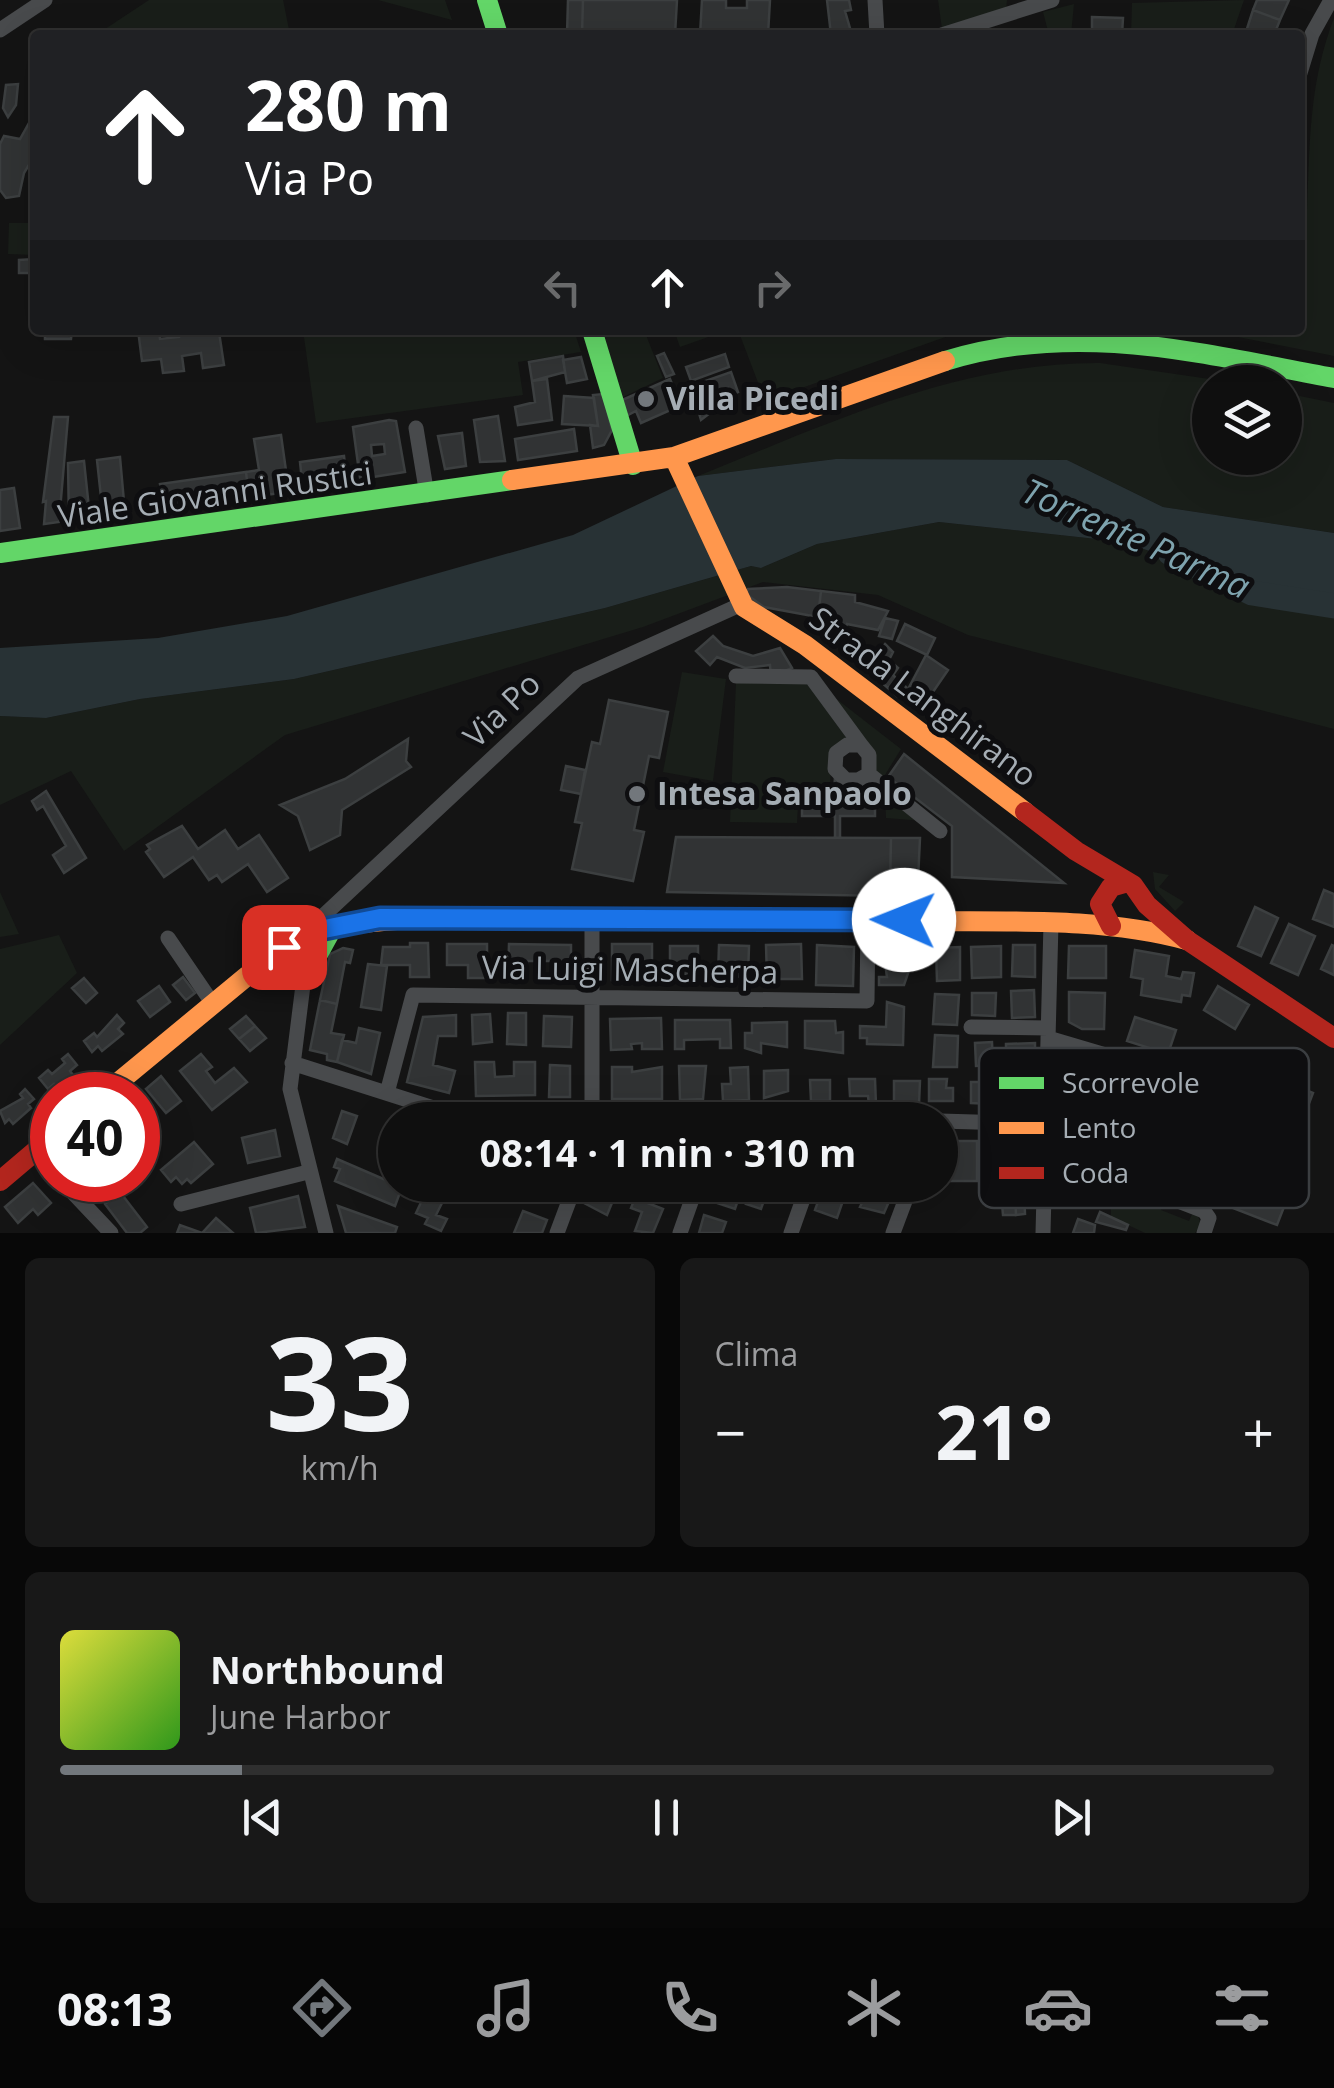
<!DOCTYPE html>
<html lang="it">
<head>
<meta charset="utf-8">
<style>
  body { margin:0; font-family:"Open Sans",sans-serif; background:#181818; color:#f1f3f6; height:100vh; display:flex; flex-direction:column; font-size:38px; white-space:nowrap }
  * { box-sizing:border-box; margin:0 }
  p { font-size:32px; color:#9b9c9e }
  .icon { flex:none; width:55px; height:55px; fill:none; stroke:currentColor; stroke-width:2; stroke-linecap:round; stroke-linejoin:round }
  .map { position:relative; height:1233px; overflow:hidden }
  .side { display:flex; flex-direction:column; gap:25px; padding:25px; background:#080808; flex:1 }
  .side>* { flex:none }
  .top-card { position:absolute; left:30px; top:30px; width:1275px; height:305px; border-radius:10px; box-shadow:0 10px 40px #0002,0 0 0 2px #2f2f2f; background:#202124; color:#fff; overflow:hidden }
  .controls { position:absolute; left:1192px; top:365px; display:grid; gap:20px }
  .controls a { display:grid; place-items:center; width:110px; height:110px; border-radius:50%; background:#0f0f0f; box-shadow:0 10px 40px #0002,0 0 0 2px #2f2f2f; font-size:50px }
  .speed { position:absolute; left:30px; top:1072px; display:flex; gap:20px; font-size:50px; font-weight:700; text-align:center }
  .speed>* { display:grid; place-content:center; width:130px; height:130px; border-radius:50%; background:#0f0f0f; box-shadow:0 10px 40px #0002,0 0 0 2px #2f2f2f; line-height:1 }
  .speed .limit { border:15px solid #d22; background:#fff; color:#111 }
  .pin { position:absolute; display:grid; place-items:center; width:85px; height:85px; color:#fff; margin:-42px; border-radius:20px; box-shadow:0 5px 15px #0006 }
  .me { position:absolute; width:110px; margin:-55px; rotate:271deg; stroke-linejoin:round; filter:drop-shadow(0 0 8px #0008) }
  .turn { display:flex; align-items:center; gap:35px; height:210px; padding:0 50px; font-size:45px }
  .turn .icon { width:130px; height:130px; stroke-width:2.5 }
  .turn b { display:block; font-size:70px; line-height:85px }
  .lanes { display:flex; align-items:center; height:95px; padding:0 50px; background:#0003; justify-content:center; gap:50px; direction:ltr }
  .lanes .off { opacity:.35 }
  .big { font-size:75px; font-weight:700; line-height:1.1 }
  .side .widget { flex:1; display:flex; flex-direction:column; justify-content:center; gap:15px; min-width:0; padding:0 35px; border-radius:15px; background:#181818 }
  .side .dial { align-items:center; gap:0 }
  .dial b { font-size:130px; line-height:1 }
  .song { display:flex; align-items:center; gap:30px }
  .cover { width:120px; height:120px; border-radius:15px; background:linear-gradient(135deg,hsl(60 70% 55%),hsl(110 70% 35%)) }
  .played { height:10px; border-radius:5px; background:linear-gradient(90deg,#72777c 15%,#2f2f2f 15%) }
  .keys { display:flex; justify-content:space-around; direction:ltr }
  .heat { display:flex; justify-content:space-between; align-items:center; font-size:55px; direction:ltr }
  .side .tiles { flex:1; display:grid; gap:25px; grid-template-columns:1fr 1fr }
  .widget:last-child { grid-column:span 2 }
  .trip { position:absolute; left:378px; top:1102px; width:580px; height:100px; border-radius:50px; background:#0f0f0f; box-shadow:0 10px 40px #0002,0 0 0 2px #2f2f2f; font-weight:700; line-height:100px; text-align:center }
  .tab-bar { display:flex; height:160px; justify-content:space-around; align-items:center; background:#060606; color:#9b9c9e }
  .tab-bar .icon { width:70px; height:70px }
  .tab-bar .selected { color:#72777c }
  .tab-bar b { font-size:45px; color:#f1f3f6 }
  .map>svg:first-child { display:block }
</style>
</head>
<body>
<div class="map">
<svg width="1334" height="1233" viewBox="0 0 1334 1233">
  <rect width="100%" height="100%" fill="#141414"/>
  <path fill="#191e19" d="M149 0H283L290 35H96Z
    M378 0H445L452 20Z
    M938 0H1007L1006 9 942 29Z
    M1244 0 1232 35H1131L1132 3Z
    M1074 4 1071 35H1049L1043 12Z
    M1334 18V356L1203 330H1300V212L1307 210C1310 141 1309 83 1334 18Z
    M9 223H35V255L8 254Z
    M303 330H574L581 352 518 362 523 395 316 423Z
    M616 330H644L663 378 621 398 603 336Z
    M674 330H728L680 347Z
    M738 330H965L765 401Z
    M1100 363 1230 382H1210V458H1285V393L1334 403V533L1163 507 1067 460 836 459 698 476C828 424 958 362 1100 363Z
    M939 522 1124 542 1334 617V729L968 635 878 595 763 582 643 627 285 735 124 851 71 771 0 805V716L46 718 140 699 294 679 605 608 751 566 761 568 817 544Z
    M682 672 726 679 713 781 663 772Z
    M736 683H816L901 749 883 778 924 821 886 818 885 791 871 787 873 749 854 738 832 747 830 785 799 787 797 823 730 822Z
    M1153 872 1169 875 1159 887 1184 902 1175 911 1155 889Z
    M0 892 19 934 0 937Z
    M59 935 77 973 0 1045V949Z
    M1111 1179 1162 1204 1161 1210 1189 1221 1193 1212 1198 1215 1201 1226 1195 1233H1145L1111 1217Z"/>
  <path fill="#283235" d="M836 459 1067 460 1163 507 1334 533V617L1124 542 939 522 817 544 761 568 751 566 605 608 294 679 140 699 46 718 0 716V648L158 638 287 616 573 535 698 476Z"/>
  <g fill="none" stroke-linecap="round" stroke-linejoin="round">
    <path stroke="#283235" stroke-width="25" d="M1170 553 1252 593 1334 606"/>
  </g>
  <path fill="#313334" stroke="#3c3f40" stroke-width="2.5" fill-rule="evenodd" d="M568 0H583L582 35H567Z
    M583 0H677L675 35H582Z
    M702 0H726V8H747V0H770L768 35H700Z
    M827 0H849L851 10 845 11 852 35H831Z
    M1257 0H1289L1280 20 1253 10Z
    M1253 10 1280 20 1274 35H1245Z
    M1092 17 1123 18 1122 35H1092Z
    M18 84 16 105 8 117 3 108 6 85Z
    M34 114 35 163H30L24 173 19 196 6 198 0 190V144L4 136 20 139Z
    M35 259V273H19V260Z
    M45 330H72L71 339H45Z
    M138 330H159L160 339 179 337 178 330H199V334L219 332 224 365 203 368 201 353 182 356 184 371 163 373 161 359 142 361Z
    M664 353 674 374 666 377 657 356Z
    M725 354 729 367 691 381 686 367Z
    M563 356 565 372 532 381 529 362Z
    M581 357 587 379 567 383 563 360Z
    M731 372 738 392 731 395 728 388 718 391 723 403 701 420 691 386Z
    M547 379 552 420 518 425 515 407 535 402 532 381Z
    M670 379 675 391 666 396 673 409 641 423 636 411 626 416 620 401Z
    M603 394 612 430 604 445 593 448 590 425 598 426 593 395Z
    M564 396 594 398 598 426 562 424Z
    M498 416 505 461 480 462 474 420Z
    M54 417H68L59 522 44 524 46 501 43 502Z
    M389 420 396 421 405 472 360 479 353 427ZM384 444 385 454 372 456 371 445Z
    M574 429 577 451 518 460 515 439Z
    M462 433 466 466 445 469 438 436Z
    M281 435 289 492 249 497 246 472 259 470 254 439Z
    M344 456 347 484 303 490 300 462Z
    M120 457 125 513 103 516 97 460Z
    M84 461 90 518 69 522 68 463Z
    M246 472 249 497 164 509 160 484Z
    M14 488 20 528 0 531V490Z
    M787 587 821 591 818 617 764 607 746 594 748 589Z
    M821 591 855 595V602L888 611 878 630 847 624 842 636 828 633 831 618 818 617Z
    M885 618 898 621 892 639 879 636Z
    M905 624 935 638 927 655 897 641Z
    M713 636 723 646 753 656 780 648 792 668 771 677 770 665 745 668 717 657 710 665 696 651Z
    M885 644 893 652 889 660 898 668 893 675 897 679 888 688 865 668Z
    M926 655 948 670 924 705 906 693Z
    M897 679 906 687 897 696 888 688Z
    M609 700 668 712 659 758 649 756 634 830 644 832 633 881 572 869 582 823 575 822 592 742 600 744Z
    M408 739 406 761 411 767 342 810 340 835 310 850 298 816 280 805 345 779Z
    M904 754 1064 883 952 877V826L888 777Z
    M566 766 585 770 581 794 561 790Z
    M835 777H838V793L875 794V816H840V838H835V816H802V793H834Z
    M46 791 86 858 64 873 53 855 66 846 43 806 37 810 32 801Z
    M182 826 198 849 225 830 238 849 259 835 288 878 267 892 248 864 222 882 217 875 209 880 193 857 164 877 146 852 150 849 147 845Z
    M676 837 891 838 890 896 667 892Z
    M891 838H920L918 880H890Z
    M1324 890 1334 894V927L1313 919Z
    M1255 907 1278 918 1261 956 1238 946Z
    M1289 924 1315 936 1298 975 1271 963Z
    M410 943H428L429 977H410V965H381L383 947H410Z
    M447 944H487V978H468V965H447Z
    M509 944 571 945V977H554V961H527V977H508Z
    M612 944H652V968H633V980H612Z
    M801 944 802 979H767L766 945Z
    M719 945 749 946 748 977 718 976Z
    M817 945 854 947 853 986 816 985Z
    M1013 945H1035V977L1012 976Z
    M1332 945 1334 946V975L1321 969Z
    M670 946H698V974L679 975V981H670Z
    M1001 946V977L972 978 971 947Z
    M1069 946H1106V978H1068Z
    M960 947V980L937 981 936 948Z
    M343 948 353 950 350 963 345 962 337 1004 320 1000 330 954Z
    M883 949 916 950 904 985H879V977H887Z
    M1135 950 1169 956 1166 976 1181 979 1183 972 1194 973 1190 996 1182 995 1181 1002 1141 995 1143 979 1131 977Z
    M368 964 387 966 381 1010 361 1007Z
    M183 977 195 993 186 1000 173 985Z
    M84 978 97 993 86 1003 72 988Z
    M159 986 170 1002 150 1017 138 1001Z
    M1218 986 1249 1005 1235 1029 1204 1010Z
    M1034 990 1035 1017 1012 1018 1011 991Z
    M1069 992 1105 993 1104 1029H1082L1069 1022Z
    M972 993H996L995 1016 972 1015Z
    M935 994 959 995 957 1025 933 1024Z
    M320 1000 337 1004 331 1033 344 1035 337 1062 327 1060V1054L310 1050Z
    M887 1002 904 1007 903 1045 867 1044V1038H860V1026L886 1027Z
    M508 1013H526V1045L507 1044Z
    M490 1014 492 1042 473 1044 472 1015Z
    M117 1015 124 1023 118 1029 123 1034 102 1051 98 1046 92 1052 84 1041 94 1033 97 1037Z
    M456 1015V1036H438L433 1065 455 1071 449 1093 407 1082 423 1017Z
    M246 1016 255 1026 239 1039 230 1029Z
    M544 1016 572 1017 571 1047 543 1046Z
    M1135 1017 1176 1030 1168 1054 1127 1041Z
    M661 1018 662 1049H642V1043L631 1044 632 1049 611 1050 610 1019Z
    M675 1020H730L731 1048H720V1039L684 1040V1049H675Z
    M805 1021H835L836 1033 843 1032V1053L805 1048Z
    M787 1022V1047L761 1043V1053L745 1048V1033H752V1023Z
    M255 1026 266 1038 250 1051 239 1039Z
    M359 1028 380 1033 371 1074 337 1062 342 1040 356 1043Z
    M935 1035 958 1036 957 1067H933Z
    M992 1042 993 1065 976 1066 975 1043Z
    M1035 1043V1072H1006V1044Z
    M68 1054 77 1065 70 1071 73 1075 57 1087 54 1084 48 1089 39 1078 48 1070 52 1074 65 1063 62 1059Z
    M201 1054 212 1067 206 1071 215 1083 234 1068 247 1082 212 1110 180 1071Z
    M475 1062H494L495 1077 514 1076V1062H535V1095L476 1096Z
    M550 1065 570 1066V1097H549Z
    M679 1066H706L703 1099 680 1100Z
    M612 1067H632V1072L662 1067V1099H612Z
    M748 1067 749 1100 723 1101 722 1084H731L730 1068Z
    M788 1070V1091L764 1098V1071Z
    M161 1076 181 1101 166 1113 146 1089Z
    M1271 1077 1289 1084 1286 1090 1294 1093 1296 1086 1313 1093 1302 1122 1260 1106Z
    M849 1079H875L876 1105H869L868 1096H850Z
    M929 1079H947L946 1088H953V1101H929Z
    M810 1080H830V1101H811Z
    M894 1081H920L919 1104 894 1103Z
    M971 1082H993V1104L971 1103Z
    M25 1089 34 1099 28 1104 31 1108 13 1124 9 1119 5 1123 0 1111 23 1098 20 1094Z
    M342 1111 357 1116 347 1144 333 1138Z
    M140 1119 152 1133 138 1146V1122Z
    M275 1130 280 1156 248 1163 242 1138Z
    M949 1141H977V1181H940V1162H949Z
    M194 1142 213 1164 191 1183 187 1179 182 1184 176 1177 171 1182 161 1170Z
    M337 1159 402 1187 395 1206 335 1181 340 1169 334 1167Z
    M1244 1177 1264 1184 1260 1193 1266 1196 1270 1187 1289 1194 1277 1225 1233 1208Z
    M33 1183 51 1203 38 1215 33 1209 18 1223 5 1207Z
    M486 1185H507L501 1201 483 1194Z
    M530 1185H549L545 1198 528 1192Z
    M588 1185 616 1193 607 1215 582 1202Z
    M713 1185H743L735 1209 708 1200Z
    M760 1185 775 1189 771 1202 764 1200 761 1209 746 1204 752 1189 757 1191Z
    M824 1185 846 1192 837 1218 815 1210Z
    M877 1185 894 1190 884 1213 860 1207 867 1192 873 1195Z
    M987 1186H1003V1192H1015L1016 1215H1003L1002 1204H987Z
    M1024 1191 1025 1214 1016 1215 1015 1192Z
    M120 1192 147 1227 140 1233H127L105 1204Z
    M298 1196 305 1227 256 1233 250 1208Z
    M424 1196 442 1203 436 1215 447 1219 441 1231 425 1224 428 1218 416 1213Z
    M635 1198 663 1209 653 1233 635 1231 642 1212 631 1208Z
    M338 1206 397 1227 395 1233H346Z
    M523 1211 547 1220 542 1233H514Z
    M1100 1212 1128 1225 1126 1230 1096 1222Z
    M704 1215 726 1222 722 1233H699Z
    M216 1218 233 1233H177L180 1225 202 1233Z
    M1078 1219 1095 1225 1094 1233H1073Z"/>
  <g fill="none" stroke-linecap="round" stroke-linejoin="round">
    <path stroke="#484a4c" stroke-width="15" d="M875 0 877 35
      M0 30 45 0
      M942 35 1052 0
      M1300 73 1312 34 1331 0
      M416 428 427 495
      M736 676 811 677 861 745
      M869 774V755L861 745H847L836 753 835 769 846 780H858L869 774 940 831
      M307 931 578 678 742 604
      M168 938 213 1004
      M305 969 290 1089 326 1233
      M971 1027 1048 1028
      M1048 1038 1119 1059
      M292 1063 452 1114
      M387 1093 413 995 867 1001 868 920
      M446 1112 910 1120
      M592 1120V920
      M940 1121 1047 1124
      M1046 1150 1204 1211 1209 1218 1204 1233
      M35 1152 52 1171
      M61 1180 111 1233
      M181 1204 308 1172
      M557 1233 575 1185
      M680 1233 697 1185
      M791 1233 808 1185
      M893 1233 911 1185
      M1043 1233 1051 923"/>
    <path stroke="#63d668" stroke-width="20" d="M487 0 498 35
      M592 330 633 465
      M945 361C1078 320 1202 354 1334 378
      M0 553 512 480
      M263 971 288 964 299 970 311 967 334 925"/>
    <path stroke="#ff974d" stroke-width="20" d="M674 457 744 607 805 645 1025 812
      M512 480 674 457 945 361
      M920 921C1008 922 1103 917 1187 940
      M103 1095 247 976 283 952 289 938C363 915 437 919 514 919"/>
    <path stroke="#b3261e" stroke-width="20" d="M1025 812 1076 851 1133 885 1147 905 1187 940 1334 1038
      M514 919 920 921
      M1111 926 1100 904 1111 887 1125 883
      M0 1181 52 1137"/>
  </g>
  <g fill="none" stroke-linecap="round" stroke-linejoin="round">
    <defs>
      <path id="route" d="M284 947 294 935 380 918 904 920"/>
    </defs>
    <use href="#route" stroke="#114b97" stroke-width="25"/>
    <use href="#route" stroke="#1a73e8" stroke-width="18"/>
  </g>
  <g fill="#72777c" stroke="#0e0e10" stroke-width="4">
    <circle cx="646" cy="399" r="10"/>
    <circle cx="637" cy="794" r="10"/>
  </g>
  <g text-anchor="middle" stroke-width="10" stroke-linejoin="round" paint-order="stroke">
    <g font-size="32" font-weight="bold" fill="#a5adb4" stroke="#0e0e10" text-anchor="start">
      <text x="666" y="410">Villa Picedi</text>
      <text x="657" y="805">Intesa Sanpaolo</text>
    </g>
    <g font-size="32" fill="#a5adb4" stroke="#0e0e10">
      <text transform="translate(215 495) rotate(-8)" y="11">Viale Giovanni Rustici</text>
      <text transform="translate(923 697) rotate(37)" y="11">Strada Langhirano</text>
      <text transform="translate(502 710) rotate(-44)" y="11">Via Po</text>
      <text transform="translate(630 970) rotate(1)" y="11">Via Luigi Mascherpa</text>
    </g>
    <g font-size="35" font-style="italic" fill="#7ea3ae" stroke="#0e0e10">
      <text transform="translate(1136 539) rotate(24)" y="12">Torrente Parma</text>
    </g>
  </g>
  <rect x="979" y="1048" width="330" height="160" rx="15" fill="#0e0e10" stroke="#3b3e41" stroke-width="2.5"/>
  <rect x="999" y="1077" width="45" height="12" fill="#63d668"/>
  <rect x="999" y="1122" width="45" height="12" fill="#ff974d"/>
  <rect x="999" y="1167" width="45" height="12" fill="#b3261e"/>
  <g font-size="28" fill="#a5adb4">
    <text x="1062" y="1093">Scorrevole</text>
    <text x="1062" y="1138">Lento</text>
    <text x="1062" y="1183">Coda</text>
  </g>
</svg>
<div class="controls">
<a><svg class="icon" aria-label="layers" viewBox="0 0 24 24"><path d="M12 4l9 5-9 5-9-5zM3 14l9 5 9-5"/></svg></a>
</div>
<div class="speed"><div class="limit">40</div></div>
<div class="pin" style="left:284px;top:947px;background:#d93025"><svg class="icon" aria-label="arrive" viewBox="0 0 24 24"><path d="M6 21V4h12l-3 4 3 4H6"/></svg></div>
<svg class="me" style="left:904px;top:920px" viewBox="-20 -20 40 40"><circle r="19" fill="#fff"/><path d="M0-13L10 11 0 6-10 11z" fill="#1a73e8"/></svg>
<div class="trip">08:14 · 1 min · 310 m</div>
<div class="top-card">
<div class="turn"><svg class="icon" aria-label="ahead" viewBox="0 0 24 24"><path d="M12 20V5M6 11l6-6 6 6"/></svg><div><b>280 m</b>Via Po</div></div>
<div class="lanes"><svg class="icon off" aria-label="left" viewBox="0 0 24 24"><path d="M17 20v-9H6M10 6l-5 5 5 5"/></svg><svg class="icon" aria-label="ahead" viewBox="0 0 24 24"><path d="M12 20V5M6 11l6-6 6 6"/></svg><svg class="icon off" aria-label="right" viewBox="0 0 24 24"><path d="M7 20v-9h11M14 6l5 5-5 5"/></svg></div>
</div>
</div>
<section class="side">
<div class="tiles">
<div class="widget dial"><b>33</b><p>km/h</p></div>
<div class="widget"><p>Clima</p>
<div class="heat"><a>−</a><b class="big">21°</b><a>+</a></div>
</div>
<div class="widget">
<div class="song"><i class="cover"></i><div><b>Northbound</b><p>June Harbor</p></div></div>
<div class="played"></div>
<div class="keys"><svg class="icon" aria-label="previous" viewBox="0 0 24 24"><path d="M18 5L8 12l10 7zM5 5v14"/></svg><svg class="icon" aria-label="pause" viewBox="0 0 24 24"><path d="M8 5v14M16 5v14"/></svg><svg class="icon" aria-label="next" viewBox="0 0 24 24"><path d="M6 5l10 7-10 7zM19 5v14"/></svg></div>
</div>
</div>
</section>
<nav class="tab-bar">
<b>08:13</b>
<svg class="icon selected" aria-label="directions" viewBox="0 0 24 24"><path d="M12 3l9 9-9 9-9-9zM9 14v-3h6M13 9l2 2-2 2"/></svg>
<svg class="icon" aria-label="music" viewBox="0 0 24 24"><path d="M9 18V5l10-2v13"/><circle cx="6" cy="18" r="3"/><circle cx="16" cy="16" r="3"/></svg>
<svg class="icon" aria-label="phone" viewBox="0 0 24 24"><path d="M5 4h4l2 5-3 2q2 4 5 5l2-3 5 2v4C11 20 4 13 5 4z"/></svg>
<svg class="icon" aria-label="climate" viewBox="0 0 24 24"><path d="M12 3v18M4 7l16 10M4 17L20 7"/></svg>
<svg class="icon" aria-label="car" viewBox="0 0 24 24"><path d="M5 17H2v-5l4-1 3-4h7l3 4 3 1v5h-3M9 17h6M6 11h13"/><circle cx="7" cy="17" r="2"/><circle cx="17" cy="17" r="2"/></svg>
<svg class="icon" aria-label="filters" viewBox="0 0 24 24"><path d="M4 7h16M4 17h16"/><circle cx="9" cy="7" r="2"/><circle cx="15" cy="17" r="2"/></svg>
</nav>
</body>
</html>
